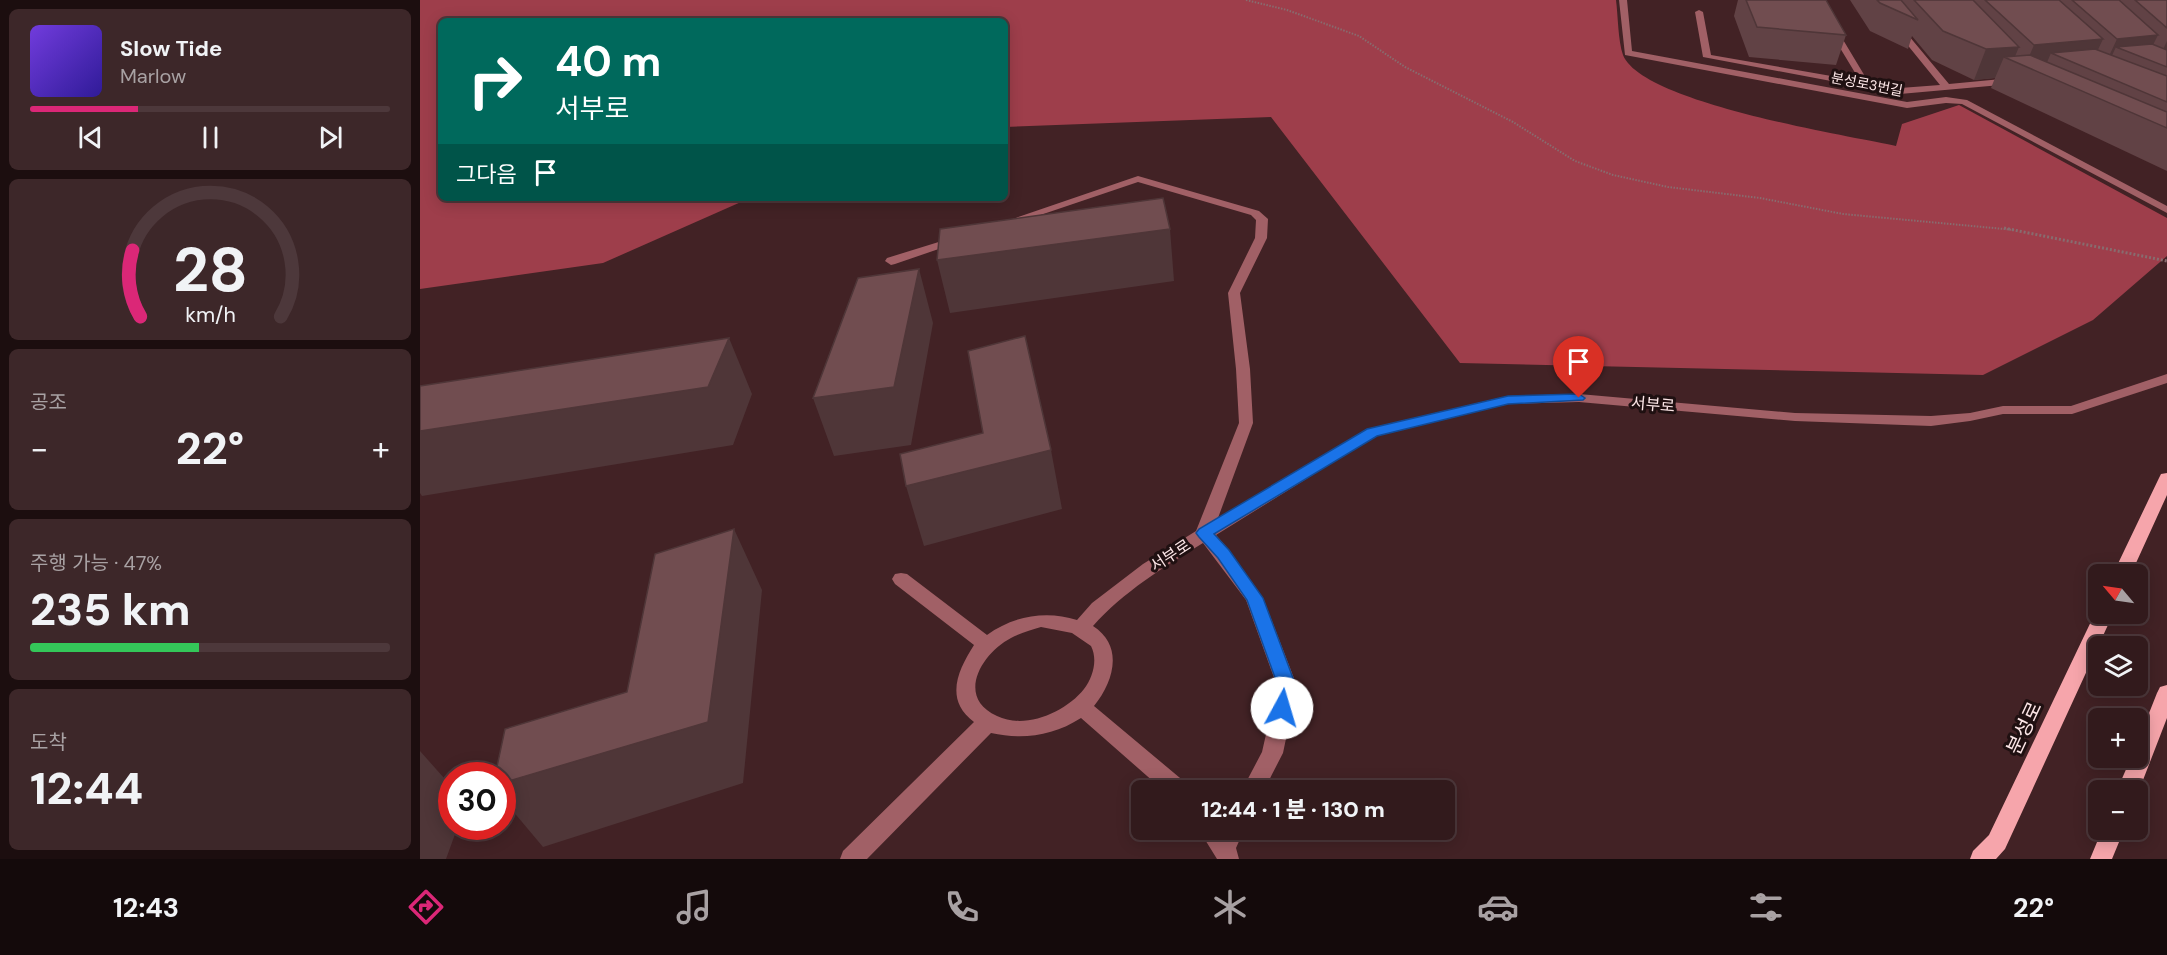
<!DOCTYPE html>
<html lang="ko">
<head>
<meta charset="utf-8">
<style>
  body { margin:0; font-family:"DM Sans","Noto Sans KR",sans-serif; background:#3d2729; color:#f1f3f6; height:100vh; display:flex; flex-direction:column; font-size:22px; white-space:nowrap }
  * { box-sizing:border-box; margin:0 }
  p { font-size:20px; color:#a8a1a3 }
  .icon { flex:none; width:33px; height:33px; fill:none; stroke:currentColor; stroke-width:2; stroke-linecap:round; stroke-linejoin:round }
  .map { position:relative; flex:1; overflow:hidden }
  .side { display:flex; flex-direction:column; gap:9px; padding:9px; background:#1c0e0f; width:420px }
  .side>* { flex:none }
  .hud { position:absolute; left:18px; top:18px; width:570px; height:183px; border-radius:9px; box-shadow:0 3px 15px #0003,0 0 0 2px #4d383b; background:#00695c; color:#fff; overflow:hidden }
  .needle { width:39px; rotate:299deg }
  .controls { position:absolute; left:1668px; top:564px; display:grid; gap:12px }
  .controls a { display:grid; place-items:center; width:60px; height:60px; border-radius:9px; background:#321a1c; box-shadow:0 3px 15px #0003,0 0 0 2px #4d383b; font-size:30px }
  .speed { position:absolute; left:18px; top:762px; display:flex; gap:12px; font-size:30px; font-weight:700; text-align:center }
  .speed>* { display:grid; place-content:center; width:78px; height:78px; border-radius:50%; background:#321a1c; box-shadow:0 3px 15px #0003,0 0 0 2px #4d383b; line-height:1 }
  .speed .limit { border:9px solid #d22; background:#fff; color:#111 }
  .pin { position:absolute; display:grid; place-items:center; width:51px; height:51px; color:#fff; margin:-62px -26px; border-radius:50% 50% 50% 0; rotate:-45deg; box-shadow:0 0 6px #0007 }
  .pin .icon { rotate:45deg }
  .me { position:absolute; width:66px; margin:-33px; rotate:6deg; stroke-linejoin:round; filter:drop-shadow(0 0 4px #0008) }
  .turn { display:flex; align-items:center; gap:21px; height:126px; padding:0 18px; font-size:27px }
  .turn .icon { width:78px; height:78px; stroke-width:2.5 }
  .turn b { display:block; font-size:42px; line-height:51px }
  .then { display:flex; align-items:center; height:57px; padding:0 18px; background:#0003; gap:12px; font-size:22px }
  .big { font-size:45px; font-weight:800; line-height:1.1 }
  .side .card { flex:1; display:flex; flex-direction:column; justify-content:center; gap:9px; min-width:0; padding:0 21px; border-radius:9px; background:#3d2729 }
  .side .dial { align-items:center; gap:0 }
  .dial svg { height:156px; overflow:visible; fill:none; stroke:#4d383b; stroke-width:7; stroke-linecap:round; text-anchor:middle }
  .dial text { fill:#f1f3f6; stroke:none }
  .song { display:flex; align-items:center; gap:18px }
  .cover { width:72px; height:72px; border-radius:9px; background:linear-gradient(135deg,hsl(260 70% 55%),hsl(250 70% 35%)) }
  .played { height:6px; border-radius:3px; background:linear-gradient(90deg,#db2777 30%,#4d383b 30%) }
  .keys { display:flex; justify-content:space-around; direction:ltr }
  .heat { display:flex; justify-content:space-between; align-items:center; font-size:33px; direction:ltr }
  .charge { height:9px; border-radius:4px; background:linear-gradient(90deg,#34c759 47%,#4d383b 0) }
  .trip { position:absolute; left:711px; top:780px; width:324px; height:60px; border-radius:9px; background:#321a1c; box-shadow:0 3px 15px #0003,0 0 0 2px #4d383b; font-weight:800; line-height:60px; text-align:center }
  .menu { display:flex; height:96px; justify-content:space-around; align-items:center; background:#140a0b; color:#a8a1a3 }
  .menu .icon { width:42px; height:42px }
  .menu .on { color:#db2777 }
  .menu b { font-size:27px; color:#f1f3f6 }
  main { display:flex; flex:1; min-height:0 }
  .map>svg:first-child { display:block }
</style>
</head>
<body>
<main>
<section class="side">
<div class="card">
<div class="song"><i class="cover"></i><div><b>Slow Tide</b><p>Marlow</p></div></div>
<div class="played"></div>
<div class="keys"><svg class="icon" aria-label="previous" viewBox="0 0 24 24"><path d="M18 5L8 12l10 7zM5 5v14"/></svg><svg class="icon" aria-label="pause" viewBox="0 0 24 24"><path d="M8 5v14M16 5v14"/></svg><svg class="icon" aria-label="next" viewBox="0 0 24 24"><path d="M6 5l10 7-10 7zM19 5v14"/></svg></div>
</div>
<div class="card dial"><svg viewBox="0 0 100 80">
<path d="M14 69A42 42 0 1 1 86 69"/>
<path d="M14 69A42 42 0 0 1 10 35" stroke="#db2777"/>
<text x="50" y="56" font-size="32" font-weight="700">28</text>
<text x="50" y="72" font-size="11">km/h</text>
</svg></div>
<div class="card"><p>공조</p>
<div class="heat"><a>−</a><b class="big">22°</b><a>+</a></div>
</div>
<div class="card"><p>주행 가능 · 47%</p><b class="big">235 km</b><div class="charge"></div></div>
<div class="card"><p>도착</p><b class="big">12:44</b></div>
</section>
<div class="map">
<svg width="1747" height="859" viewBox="0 0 1747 859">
  <rect width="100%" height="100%" fill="#422225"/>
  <path fill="#9e3e4b" d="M0 0H1196C1198 15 1198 41 1203 55 1222 103 1425 135 1476 146L1482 124 1539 105 1747 218V256L1673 320 1563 375 1040 363 851 117 585 127V21H21V198H330L183 263 0 289Z"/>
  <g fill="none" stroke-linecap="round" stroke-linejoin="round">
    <path stroke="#886c6f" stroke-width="2" stroke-dasharray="1.5 1.5" stroke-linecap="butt" d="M826 0 867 10 939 36 985 67 1093 122 1155 161 1193 175 1248 187 1340 198 1423 214 1595 230"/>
    <path stroke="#886c6f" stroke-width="3" stroke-dasharray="2 2" stroke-linecap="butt" d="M1584 228 1747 261"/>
    <path fill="#a16066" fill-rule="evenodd" d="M1199 0H1207L1212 51 1487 102 1526 97 1547 100 1747 206V213L1542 104 1526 103 1487 108 1205 55Z
      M1451 0H1459L1529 84 1592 78 1596 81 1592 84 1480 94 1283 57 1275 12 1279 10 1283 12 1291 55 1440 81 1408 28 1412 26 1416 28 1449 83 1480 88 1520 85Z
      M718 176 839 211 848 219 847 238 820 293 830 369 833 423 798 518 947 429 1088 396 1159 394 1375 413 1511 416 1550 413 1583 406H1651L1747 374V383L1652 414H1583L1550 421 1511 426 1375 421 1159 402 1088 404 957 435 796 535 809 550 843 598 877 686 863 753 844 790H822L842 752 857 686 826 600 783 543C744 567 703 592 673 626 704 646 694 681 674 706L766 783 769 790H743L661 718C633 736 602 740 571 733L447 859H420L423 851 554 722C524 700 538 670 554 645L475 584 472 579 475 574 481 573 487 574 567 635C593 616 626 610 657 620L672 603 723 564 776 531 819 423 816 369 808 293 835 238 836 220 831 215 718 182 588 226 584 227 578 224ZM621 627 652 633 671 646C678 660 673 677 664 689 646 712 605 730 577 716 535 697 562 653 591 638 600 633 612 630 621 627Z
      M538 236 542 237V241L475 264 471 265 465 261 467 258Z
      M779 830H824L816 848 819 859H797Z"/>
    <path fill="#f6a5ab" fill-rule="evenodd" d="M1747 473V495L1711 574H1693L1739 478 1741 474Z
      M1677 609 1678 614H1693L1585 849 1576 859H1550L1553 851 1569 835Z
      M1747 685V718L1718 793V790H1697L1711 758H1718V741L1737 693 1740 687Z
      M1682 830H1704L1692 859H1670Z"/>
  </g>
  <path fill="#614245" d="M1318 0H1406L1426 35 1416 65 1329 57 1314 16Z
    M1430 0H1747V171L1571 88 1575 78 1554 80 1512 60 1492 36 1488 49 1450 31Z"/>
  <path fill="#4f3638" d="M1738 35 1726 59 1696 47 1686 68 1683 69 1697 39Z
    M1683 39 1669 69 1631 53 1622 74 1605 66 1614 45Z
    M1747 41V50L1737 62Z
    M1599 47 1593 61 1584 57 1575 78 1554 80 1566 49Z
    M750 229 754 281 530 313 517 260Z
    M499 269 513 323 491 445 414 456 393 398Z
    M309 338 332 394 313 445 2 496 0 493V431Z
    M631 450 642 509 504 546 486 486Z
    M314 529 342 590 323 783 123 847 82 798V783L288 722Z
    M0 751 32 787V826H38L26 859H0Z"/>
  <path fill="#714d50" stroke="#4f3638" stroke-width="1.5" d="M1326 0H1406L1426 35 1337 27Z
    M1457 0H1481L1498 20 1460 3Z
    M1494 0H1553L1599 47 1566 49 1523 31Z
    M1565 0H1639L1683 39 1614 45Z
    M1652 0H1699L1738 35 1697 39Z
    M1715 0H1747V28Z
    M1732 44 1747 50V67L1696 47Z
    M1675 49 1747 76V102L1631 53Z
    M1610 55 1747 112V128L1584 57Z
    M743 198 750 229 517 260 520 229Z
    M499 269 474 387 393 398 438 278Z
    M605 336 631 450 486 486 480 454 563 433 548 351Z
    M309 338 288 387 0 431V386Z
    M314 529 288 722 82 783V776H75L85 729 207 692 235 554Z"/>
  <path fill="#1a73e8" stroke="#114b97" stroke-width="1.5" d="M1159 394 1165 398 1163 400 1088 404 957 436 794 534 809 550 843 598 876 686 868 714 862 716 855 714 853 708 858 686 827 600 798 558 779 537 776 533 779 529 947 429 1088 396Z"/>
  <g text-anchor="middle" stroke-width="6" stroke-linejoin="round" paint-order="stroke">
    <g font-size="14" fill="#fce6e7" stroke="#1f1011">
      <text transform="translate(1447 84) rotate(11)" y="5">분성로3번길</text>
    </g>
    <g font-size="16" fill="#fce6e7" stroke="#1f1011">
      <text transform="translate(1233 404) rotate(5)" y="6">서부로</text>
      <text transform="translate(750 555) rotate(-33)" y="6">서부로</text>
    </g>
    <g font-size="20" fill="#fce6e7" stroke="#1f1011">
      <text transform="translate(1604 728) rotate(-65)" y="7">분성로</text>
    </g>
  </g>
</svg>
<div class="controls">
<a><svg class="needle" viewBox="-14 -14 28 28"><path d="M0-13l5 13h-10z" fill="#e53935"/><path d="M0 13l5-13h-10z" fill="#a8a1a3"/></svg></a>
<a><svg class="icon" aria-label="layers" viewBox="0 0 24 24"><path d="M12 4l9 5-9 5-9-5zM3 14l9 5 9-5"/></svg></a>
<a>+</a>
<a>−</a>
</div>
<div class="speed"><div class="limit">30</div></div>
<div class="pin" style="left:1159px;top:398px;background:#d93025"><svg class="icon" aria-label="arrive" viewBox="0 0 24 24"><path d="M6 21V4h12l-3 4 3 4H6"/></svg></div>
<svg class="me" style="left:862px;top:708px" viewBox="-20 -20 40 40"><circle r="19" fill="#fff"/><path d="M0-13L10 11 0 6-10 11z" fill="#1a73e8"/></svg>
<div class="trip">12:44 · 1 분 · 130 m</div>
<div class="hud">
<div class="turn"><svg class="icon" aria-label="right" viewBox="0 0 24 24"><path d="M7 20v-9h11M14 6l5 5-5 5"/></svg><div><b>40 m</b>서부로</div></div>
<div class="then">그다음<svg class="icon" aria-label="arrive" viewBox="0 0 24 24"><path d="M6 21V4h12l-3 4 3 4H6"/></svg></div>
</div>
</div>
</main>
<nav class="menu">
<b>12:43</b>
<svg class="icon on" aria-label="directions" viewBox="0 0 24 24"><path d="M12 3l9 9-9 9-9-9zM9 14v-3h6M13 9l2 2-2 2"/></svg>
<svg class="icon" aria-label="music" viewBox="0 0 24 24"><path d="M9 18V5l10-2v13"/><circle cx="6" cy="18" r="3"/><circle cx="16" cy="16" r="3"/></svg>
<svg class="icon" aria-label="phone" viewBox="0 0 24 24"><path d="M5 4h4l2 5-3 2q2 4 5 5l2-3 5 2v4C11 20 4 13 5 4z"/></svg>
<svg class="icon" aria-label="climate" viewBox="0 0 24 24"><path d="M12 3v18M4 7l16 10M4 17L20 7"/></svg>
<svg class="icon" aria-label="car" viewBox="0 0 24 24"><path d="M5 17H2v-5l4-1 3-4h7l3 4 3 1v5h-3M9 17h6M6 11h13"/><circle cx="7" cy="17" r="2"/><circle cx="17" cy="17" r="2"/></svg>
<svg class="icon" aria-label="filters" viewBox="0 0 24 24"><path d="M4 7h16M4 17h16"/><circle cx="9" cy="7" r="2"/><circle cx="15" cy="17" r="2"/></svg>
<b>22°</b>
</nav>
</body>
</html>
